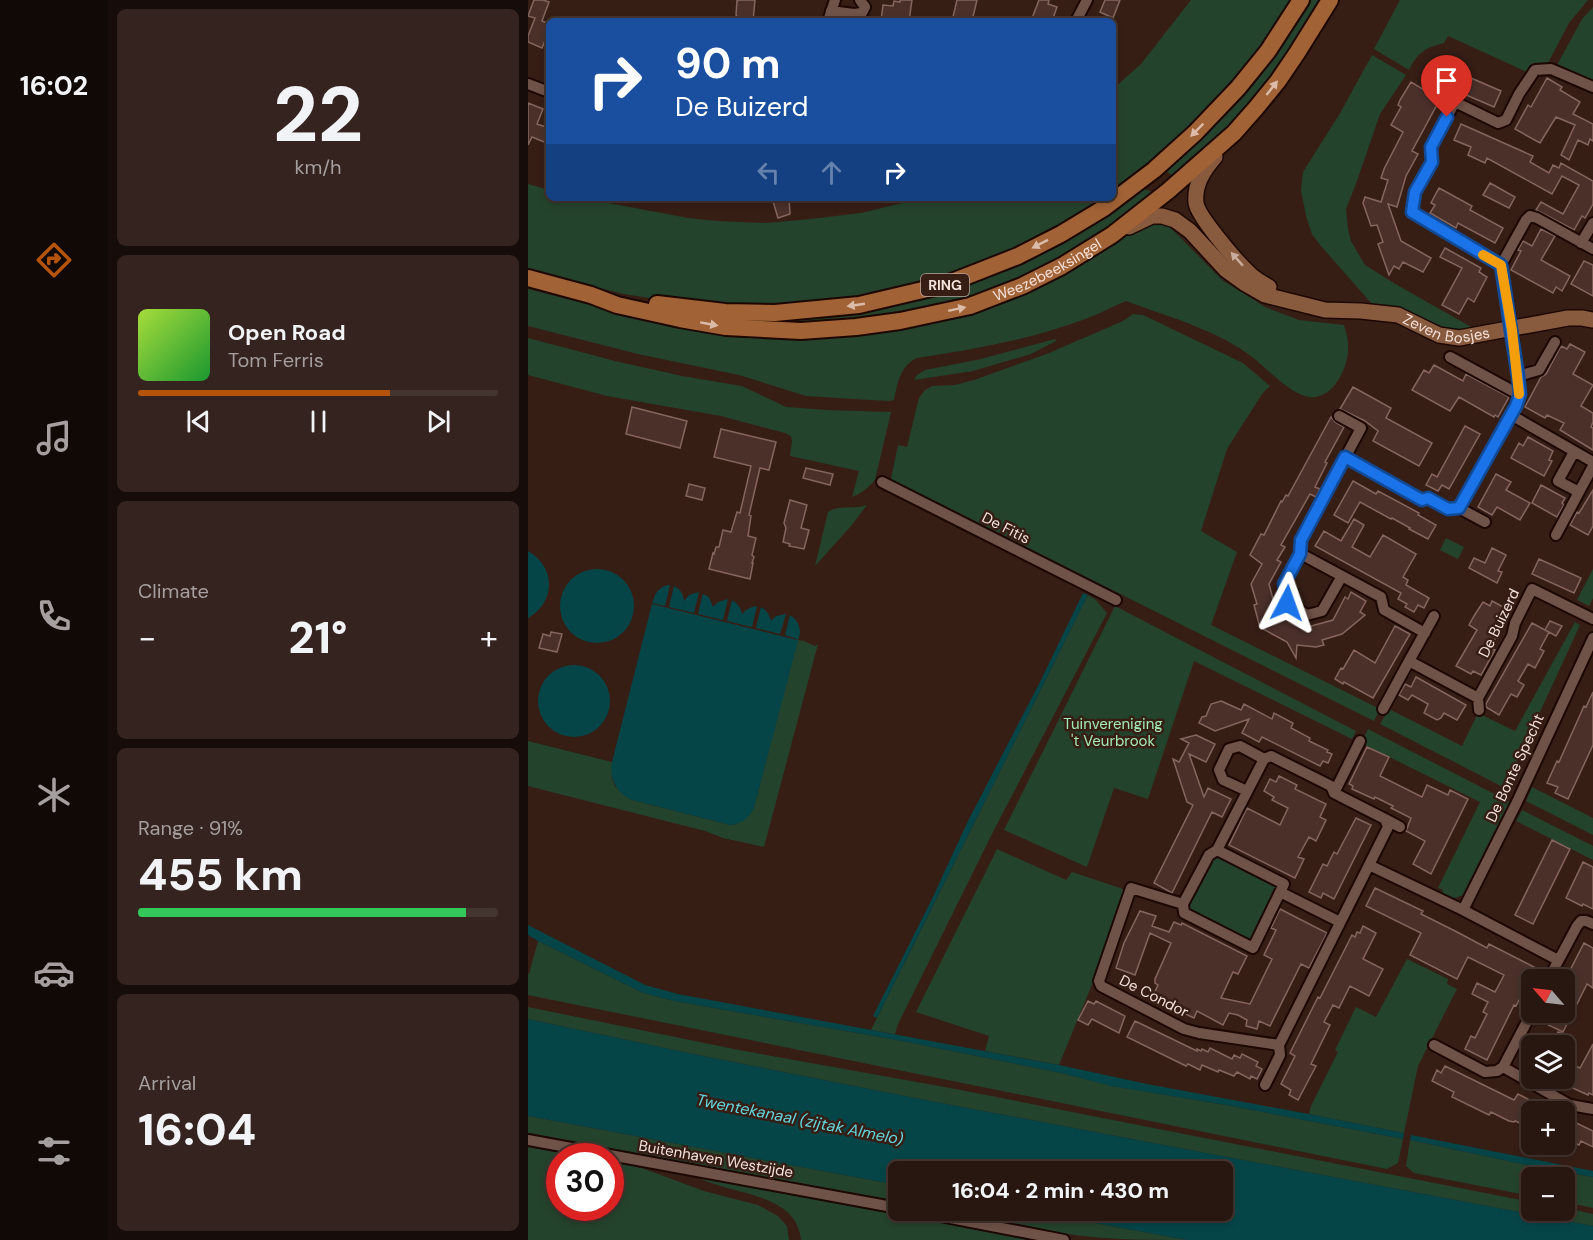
<!DOCTYPE html>
<html lang="en">
<head>
<meta charset="utf-8">
<style>
  body { margin:0; font-family:"DM Sans",sans-serif; background:#34231e; color:#f1f3f6; height:100vh; display:flex; flex-direction:column; font-size:22px; white-space:nowrap }
  * { box-sizing:border-box; margin:0 }
  p { font-size:20px; color:#a59f9f }
  .icon { flex:none; width:33px; height:33px; fill:none; stroke:currentColor; stroke-width:2; stroke-linecap:round; stroke-linejoin:round }
  .map { position:relative; flex:1; overflow:hidden }
  .panel { display:flex; flex-direction:column; gap:9px; padding:9px; background:#160c09; width:420px }
  .panel>* { flex:none }
  .hud { position:absolute; left:18px; top:18px; width:570px; height:183px; border-radius:9px; box-shadow:0 3px 9px #0003,0 0 0 2px #443530; background:#1a4fa0; color:#fff; overflow:hidden }
  .needle { width:39px; rotate:298deg }
  .fabs { position:absolute; left:993px; top:969px; display:grid; gap:12px }
  .fabs a { display:grid; place-items:center; width:54px; height:54px; border-radius:9px; background:#281610; box-shadow:0 3px 9px #0003,0 0 0 2px #443530; font-size:30px }
  .speed { position:absolute; left:18px; top:1143px; display:flex; gap:12px; font-size:30px; font-weight:700; text-align:center }
  .speed>* { display:grid; place-content:center; width:78px; height:78px; border-radius:50%; background:#281610; box-shadow:0 3px 9px #0003,0 0 0 2px #443530; line-height:1 }
  .speed .limit { border:9px solid #d22; background:#fff; color:#111 }
  .pin { position:absolute; display:grid; place-items:center; width:51px; height:51px; color:#fff; margin:-62px -26px; border-radius:50% 50% 50% 0; rotate:-45deg; box-shadow:0 0 6px #0007 }
  .pin .icon { rotate:45deg }
  .me { position:absolute; width:66px; margin:-33px; rotate:4deg; stroke-linejoin:round; filter:drop-shadow(0 0 4px #0008) }
  .turn { display:flex; align-items:center; gap:21px; height:126px; padding:0 30px; font-size:27px }
  .turn .icon { width:78px; height:78px; stroke-width:2.5 }
  .turn b { display:block; font-size:42px; line-height:51px }
  .lanes { display:flex; align-items:center; height:57px; padding:0 30px; background:#0003; justify-content:center; gap:30px; direction:ltr }
  .lanes .off { opacity:.35 }
  .big { font-size:45px; font-weight:800; line-height:1.1 }
  .panel .card { flex:1; display:flex; flex-direction:column; justify-content:center; gap:9px; min-width:0; padding:0 21px; border-radius:9px; background:#34231e }
  .panel .dial { align-items:center; gap:0 }
  .dial b { font-size:78px; line-height:1 }
  .song { display:flex; align-items:center; gap:18px }
  .cover { width:72px; height:72px; border-radius:9px; background:linear-gradient(135deg,hsl(80 70% 55%),hsl(130 70% 35%)) }
  .played { height:6px; border-radius:3px; background:linear-gradient(90deg,#b45309 70%,#443530 70%) }
  .keys { display:flex; justify-content:space-around; direction:ltr }
  .heat { display:flex; justify-content:space-between; align-items:center; font-size:33px; direction:ltr }
  .charge { height:9px; border-radius:4px; background:linear-gradient(90deg,#34c759 91%,#443530 0) }
  .trip { position:absolute; left:360px; top:1161px; width:345px; height:60px; border-radius:9px; background:#281610; box-shadow:0 3px 9px #0003,0 0 0 2px #443530; font-weight:800; line-height:60px; text-align:center }
  main { display:flex; flex:1; min-height:0 }
  .dock { display:flex; flex-direction:column; width:108px; justify-content:space-around; align-items:center; background:#100906; color:#a59f9f }
  .dock .icon { width:42px; height:42px }
  .dock .current { color:#b45309 }
  .dock b { font-size:27px; color:#f1f3f6 }
  .map>svg:first-child { display:block }
</style>
</head>
<body>
<main>
<nav class="dock">
<b>16:02</b>
<svg class="icon current" aria-label="directions" viewBox="0 0 24 24"><path d="M12 3l9 9-9 9-9-9zM9 14v-3h6M13 9l2 2-2 2"/></svg>
<svg class="icon" aria-label="music" viewBox="0 0 24 24"><path d="M9 18V5l10-2v13"/><circle cx="6" cy="18" r="3"/><circle cx="16" cy="16" r="3"/></svg>
<svg class="icon" aria-label="phone" viewBox="0 0 24 24"><path d="M5 4h4l2 5-3 2q2 4 5 5l2-3 5 2v4C11 20 4 13 5 4z"/></svg>
<svg class="icon" aria-label="climate" viewBox="0 0 24 24"><path d="M12 3v18M4 7l16 10M4 17L20 7"/></svg>
<svg class="icon" aria-label="car" viewBox="0 0 24 24"><path d="M5 17H2v-5l4-1 3-4h7l3 4 3 1v5h-3M9 17h6M6 11h13"/><circle cx="7" cy="17" r="2"/><circle cx="17" cy="17" r="2"/></svg>
<svg class="icon" aria-label="filters" viewBox="0 0 24 24"><path d="M4 7h16M4 17h16"/><circle cx="9" cy="7" r="2"/><circle cx="15" cy="17" r="2"/></svg>
</nav>
<section class="panel">
<div class="card dial"><b>22</b><p>km/h</p></div>
<div class="card">
<div class="song"><i class="cover"></i><div><b>Open Road</b><p>Tom Ferris</p></div></div>
<div class="played"></div>
<div class="keys"><svg class="icon" aria-label="previous" viewBox="0 0 24 24"><path d="M18 5L8 12l10 7zM5 5v14"/></svg><svg class="icon" aria-label="pause" viewBox="0 0 24 24"><path d="M8 5v14M16 5v14"/></svg><svg class="icon" aria-label="next" viewBox="0 0 24 24"><path d="M6 5l10 7-10 7zM19 5v14"/></svg></div>
</div>
<div class="card"><p>Climate</p>
<div class="heat"><a>−</a><b class="big">21°</b><a>+</a></div>
</div>
<div class="card"><p>Range · 91%</p><b class="big">455 km</b><div class="charge"></div></div>
<div class="card"><p>Arrival</p><b class="big">16:04</b></div>
</section>
<div class="map">
<svg width="1065" height="1240" viewBox="0 0 1065 1240">
  <rect width="100%" height="100%" fill="#361e15"/>
  <path fill="#24432c" d="M663 0H766L760 11 690 103 619 167 585 193V89L613 64Z
    M783 0H794L783 19 722 108 649 178 639 172 706 107 720 92 749 54 770 22Z
    M872 0H1060L1041 23 1020 63C1011 63 1005 64 999 72L920 36 916 43C897 48 890 52 881 70L846 49Z
    M1065 7V82L1028 67 1054 19Z
    M844 55 878 75 852 114 829 181 818 209 820 229 823 241 837 265 869 285 945 328 921 331 871 308 844 304 793 246 784 234 778 216 773 190 775 172 811 115Z
    M0 184 21 190V198H54L160 218 189 221 239 223 283 219 333 213 395 198H577L565 207 491 249 387 288 256 308 141 301 96 294 0 271Z
    M616 189 622 191 623 194 584 227 549 249 495 278 410 309 306 324 247 322 248 318 395 297Z
    M635 222 648 233 694 280 737 307 771 320 816 325C819 335 821 343 820 353 818 371 804 400 781 397 763 394 742 372 728 360 693 331 641 317 598 301 586 306 573 313 560 318 505 339 447 349 389 358 372 366 370 382 366 400L360 401 278 396 211 375 110 354 0 326V289L175 333 243 339 329 334 537 271 614 225Z
    M605 314 615 315 715 363 742 386 734 394 699 449 673 531 709 552 683 625 852 709 846 721 363 479 370 445 379 447 391 398 397 390 404 386 427 385 446 380 521 353 595 321Z
    M0 338 87 361 154 376 214 386 258 407 299 410 363 412 347 480C341 487 334 493 324 497L331 471 262 456 264 441 263 436 257 433 193 416 79 396 0 375Z
    M527 339 528 341 503 354 445 371 386 380 389 375 397 370 453 359Z
    M339 505 323 526 287 566 300 512C311 504 326 510 339 505Z
    M918 538 936 547 930 559 912 550Z
    M1065 569V598L1061 606 1049 600Z
    M560 595 567 599 579 613 466 830 370 1024 367 1034 343 1030Z
    M587 606 828 731 824 739 666 661 620 799 586 788 559 867 476 830Z
    M1047 622 1052 625 977 788 852 724 861 709 934 746 950 713 987 731Z
    M269 640 276 641 287 646 290 644 236 847 195 838 177 831 0 786V741L84 762V779L87 787 104 800 202 825 208 824 226 808Z
    M840 729 982 802 936 895 923 899 914 894 915 890 910 888 952 802 833 743Z
    M1004 787 1065 818V835L998 801Z
    M994 810 1065 846V860L988 821Z
    M469 849 538 880 544 872 595 889V896L565 982 531 1065 457 1051 461 1036 388 1012Z
    M690 854 752 885 723 943 658 910 685 856Z
    M10 941 115 993 146 1001 369 1040 533 1073 584 1086 698 1105 875 1139 870 1163 859 1169 0 995V974H1Z
    M879 959 920 979 919 984 929 989 890 1066 876 1133 781 1114 783 1106 810 1052 807 1050 828 1007 848 1017Z
    M0 1007 211 1050 422 1088 1003 1202 1004 1210H1036L1037 1208 1065 1214V1226L392 1099 175 1056 0 1019Z
    M0 1116 370 1185V1202L0 1133Z
    M882 1140 994 1164 1065 1177V1208L1037 1202 1036 1178H1004L1003 1196 886 1173 878 1166Z
    M0 1147 49 1156H32V1208H82L83 1162 114 1168 176 1191 230 1205 250 1216 259 1226 261 1240H0Z
    M169 1177 210 1184 504 1240H273C269 1192 202 1195 169 1177Z
    M414 1211H502L659 1240C612 1240 564 1240 518 1230Z"/>
  <path fill="#054548" d="M0 551C28 567 28 602 0 618Z
    M32 606a37 37 0 1 1 74 0a37 37 0 1 1-74 0Z
    M140 585C150 586 155 591 156 601L161 595 171 592 181 597 185 607 190 602 200 599C208 601 213 607 214 614 225 602 238 604 243 621L248 616 258 614C267 616 272 624 272 633L226 808C221 818 214 824 202 825L104 800C88 793 81 779 84 762L124 604C127 594 129 588 140 585Z
    M555 593 560 595 349 1018 345 1016 403 901 440 821 512 682Z
    M10 701a36 36 0 1 1 72 0a36 36 0 1 1-72 0Z
    M0 925 117 985 150 994 531 1065 619 1084 781 1114 876 1133 875 1139 698 1105 583 1086 533 1073 369 1040 146 1001 115 993 10 941 0 935Z
    M0 1019 175 1056 392 1099 1065 1226V1240H659L502 1211 694 1210V1172H370V1185L0 1116Z
    M883 1135 1065 1171V1177L994 1164 882 1140Z"/>
  <path fill="#361e15" d="M142 585 146 586 141 607 166 613 171 592 175 593 170 614 195 620 200 599 204 600 199 621 224 627 229 606 233 607 228 628 252 634 258 614 262 615 257 635 269 639V640L124 604V603L137 606Z"/>
  <path fill="#4b302a" stroke="#85665e" stroke-width="1.5" d="M6 0H15L21 2 14 21 21 24V30L14 48 0 42V36L7 18 0 16Z
    M209 0H227L225 21H213L208 15Z
    M372 0H384L381 21H353L355 5 365 6 366 1 372 2Z
    M429 0H449L444 21H424Z
    M511 0H521L520 4 529 7 524 21H503Z
    M577 0H592L585 18 572 12Z
    M915 66 973 91 966 107 922 88 920 92 917 90 884 151 890 154 878 176 869 207 860 204 873 241 903 258 895 272 875 262 871 269 866 266 861 275 850 244 855 242 849 225 843 226 835 203 837 197 853 202 860 180 853 178 856 169 875 132 863 125 873 107 870 105 872 100 883 82 903 94Z
    M1019 78 1034 87 1032 90 1052 102 1045 114 1065 124V141L1062 139 1060 145 1050 140 1041 160 1033 155 1047 125 1028 117 1012 143 987 129 1000 105 1003 107Z
    M0 103 15 109 9 124 21 128V144L4 137 0 145Z
    M933 124 1005 156 1002 162 1021 173 1025 165 1031 168 1033 163 1065 181V204L1057 218 1054 216 1046 230 1008 210 1013 202 1035 214 1051 185 1034 176 1024 194 959 158 957 163 940 155 943 147 926 140Z
    M962 183 987 197 981 208 955 195Z
    M911 188 944 206 942 210 975 228 967 243 930 223 928 228 902 213 907 205 903 203Z
    M244 198H261L262 214 250 218Z
    M1013 229 1027 236 1013 260 1042 276 1034 291 1028 287 1025 293 983 270 993 251 990 250 995 241 1004 246Z
    M917 248 953 268 951 272 959 277 946 302 940 298 931 314 914 305 934 268 912 257Z
    M1056 261 1065 265V296L1043 284Z
    M1042 344 1057 352 1045 374 1065 385 1053 406 1065 413V422L1063 427 1065 428V450L1032 430 1036 423 1019 415 1017 418 997 407 1013 377 1018 374 1033 346 1039 349Z
    M906 365 935 381 938 374 981 397 970 417 967 415 966 417 931 397 922 411 884 390 896 370 901 373Z
    M825 387 863 408 858 418 904 443 891 466 845 441 850 431 837 421 812 409Z
    M104 407 159 421 152 448 98 434Z
    M803 417 807 422 816 427 797 462 799 463 787 487 792 489 788 497 782 494 753 545 757 547 749 560 753 562 741 584 749 614 776 628 805 620 817 597 820 599 823 592 838 601 832 612 837 615 814 634 794 640 796 645 788 647 769 645 768 658 759 642 735 629 731 624 726 605 729 604 723 584 734 564 722 555 733 534 736 535 753 501 754 502 758 495 760 496Z
    M937 426 952 434 921 489 914 485 910 491 898 485 904 474 909 477Z
    M193 429 248 442 241 470 232 468 221 515 223 516 220 536 228 538 224 555 226 557 224 563H225L222 579 181 569 185 553 186 554 188 547H191L195 530 203 532 209 512 212 513 223 466 186 457Z
    M1000 437 1025 451 1021 460 1024 461 1016 476 983 458 991 443 995 446Z
    M278 468 305 474 302 485 275 478Z
    M968 474 983 482 978 490 1002 503 992 520 969 507 964 515 950 507Z
    M825 481 848 494 850 491 891 513 890 515 908 525 900 539 881 529 882 528 864 518 863 519 832 502 820 523 806 515Z
    M161 484 177 488 174 500 158 496Z
    M1013 485 1037 498 1034 503 1036 505 1029 517 1004 503Z
    M1065 490V526L1060 535 1042 525 1049 512 1051 513Z
    M262 500 279 505 273 528 281 530 276 549 261 546 262 544 255 542 258 528 256 523Z
    M826 519 836 525 824 547 842 557 855 535 888 554 875 577 880 580 878 585 901 598 896 608 890 605 886 612 877 607 879 604 870 599 873 593 787 546 796 531 813 541Z
    M964 548 978 555 970 571 974 572 969 583 941 568 946 558 957 563Z
    M1011 559 1053 578 1046 593 1004 574Z
    M964 601 983 611 962 648 967 650 953 675 945 671 943 674 928 666 949 630 941 625 946 616 955 602 962 606Z
    M1022 621 1034 626 1028 636 1017 630Z
    M1004 623 1021 632 1012 649 1016 651 1007 668 1000 664 990 681 996 685 989 697 983 694 971 715 958 707V704Z
    M867 626 882 634 845 698 816 682 815 684 807 679 813 668 815 669 826 650 847 663Z
    M23 632 34 634 29 652 11 648 15 634 22 636Z
    M888 677 938 705 929 720 916 713 913 718 909 720 896 713 900 704 884 695 880 700 871 695 877 684 883 687Z
    M1065 692V745L1040 799 1027 793 1030 787 1019 783 1029 761 1031 762 1056 706 1058 707Z
    M693 701 713 710 716 704 744 719 746 713 765 723 763 728 782 738 781 741 800 750 799 752 804 754 800 763 795 761 792 766 734 737 731 742 714 733 721 719 687 731 671 723 674 717 678 716 683 704Z
    M668 735 687 744 678 762 661 754 676 797 680 788 703 799 694 817 684 812 644 893 626 883 665 805 659 802 645 759 651 762 661 743 653 739Z
    M839 747 861 757 852 776 894 797 899 785 920 795 922 790 940 799 903 874 885 864 897 841 878 831 883 818 863 808 865 806 847 797 846 799 824 789 825 786 821 784Z
    M751 776 769 785 767 789 798 804 792 817 798 820 788 841 781 837 770 857 776 859 767 878 701 845 719 808 752 825 760 808 744 800 746 797 736 791 742 779 748 782Z
    M828 818 843 825 806 899 795 893 793 898 781 892 795 864 799 866 806 852 809 854Z
    M1024 840 1042 849 1005 924 987 915Z
    M1055 862 1065 867V909L1055 904 1054 906 1038 898Z
    M847 888 895 911 893 914 929 932 959 948 961 944 1008 968 988 1006 986 1005 959 1060 937 1049 943 1036 947 1038 959 1014 955 1012 960 1002 944 994 949 983 967 992 976 975 940 957 929 979 882 955 893 933 838 906Z
    M752 909 799 933 781 968 773 964 742 1026 731 1021 729 1029 718 1026 719 1020 710 1015 701 1013 695 1025 669 1011 666 1018 624 998 630 985 627 983V979L643 943 622 933 607 975 588 968 596 943 612 911 628 916 624 926 641 932 646 922 653 925 654 923 719 956 710 974 705 972 693 998 722 1004 744 959 736 955 748 930 743 928Z
    M835 926 848 933 835 959 855 969 841 996 822 986 811 1008 805 1005 796 1022 802 1025 783 1064 788 1066 770 1100 761 1095 763 1090 753 1084 767 1056 762 1053 790 997 792 998 824 935 827 937 829 932 832 933Z
    M1056 943 1065 948V988L1059 984 1035 1032 1016 1023 1021 1012H1036V1005L1041 997 1036 995V982Z
    M560 1001 566 1004 568 1001 597 1016 591 1033 564 1019 560 1025 550 1020Z
    M607 1021 669 1051V1049L673 1051 674 1049 680 1052 682 1048 704 1059 706 1055 712 1058 714 1054 730 1062 728 1066 734 1069 729 1079 723 1076 722 1079 709 1072 706 1076 691 1070 690 1072 674 1065 672 1070 660 1064 658 1066 599 1037Z
    M1030 1032 1040 1036 1035 1046H1023Z
    M1065 1044V1095L1061 1093 1060 1095 1036 1084V1061L1052 1068Z
    M917 1066 986 1100 990 1094 1025 1112H1004V1128L987 1121 986 1122 981 1121 963 1112 961 1115 924 1097 926 1092 904 1081 909 1070 913 1073Z
    M1036 1117 1065 1131V1147L1053 1141 1051 1145 1046 1143 1043 1148 1036 1144Z"/>
  <g fill="none" stroke-linecap="round" stroke-linejoin="round">
    <defs>
      <path id="street" d="M303 11 326 14 334 13 337 7 332 0
        M300 21 307 0
        M548 21 559 0
        M0 84 21 92
        M1053 243 1065 223
        M973 265 998 220 1002 216 1009 218 1065 249
        M922 357 992 395
        M990 376 1011 370 1027 342
        M983 415 1065 462
        M811 416 833 428 773 540V554L756 584 759 603 779 615 794 611 814 576
        M1046 452 1030 481 1051 492 1065 466
        M817 457 894 500 900 498 920 509 931 508 957 522
        M354 482 588 600
        M931 508 983 415 992 395 984 329 973 265 884 212 887 192 904 162 903 147 927 102 970 123 978 120 991 94 1007 70 1023 69 1065 87
        M1028 535 1051 492
        M773 554 853 597 856 610 897 633
        M906 616 881 661 950 698 984 636 987 623 1004 589 1065 619
        M950 698 951 710
        M855 709 881 661
        M736 759 689 850 681 855 655 904 603 888 571 981 573 986 656 1029 671 1033 751 1045
        M719 791 695 780 691 770 701 749 712 746 736 759 743 756 803 786 806 793 857 819 860 827 751 1045 752 1055 737 1085
        M806 793 832 741
        M857 819 872 827
        M841 865 935 910 1030 960
        M752 892 812 922
        M655 904 656 913 725 948 756 884 689 850
        M935 910 989 802 1065 638
        M1020 980 1049 926 1053 921H1058L1065 924
        M906 1045 957 1072 969 1071 975 1067 1004 1012
        M975 1067 1042 1105 1065 1109
        M0 1140 370 1208
        M381 1210 536 1240"/>
      <g id="secondary">
        <path d="M687 157C676 170 666 184 668 203 670 217 710 263 722 274 727 279 734 283 741 287"/>
        <path id="s1" d="M601 227 624 216H634L647 220 662 231 698 270 716 283 737 295 797 310 833 311 870 315 911 335 931 338 1040 318H1054L1065 320"/>
      </g>
      <g id="primary">
        <path id="s2" d="M0 278 63 295 89 305 152 319 198 327 273 331 328 327 372 321 442 306 494 286 534 266 584 235 640 191 706 133 728 108 750 81 769 53 802 0"/>
        <path d="M129 304 197 312 247 313 331 305 416 285 490 256 533 234 576 208 626 170 667 133 710 88 740 51 773 0"/>
      </g>
    </defs>
    <use href="#street" stroke="#1d0702" stroke-width="14"/>
    <use href="#secondary" stroke="#1d0702" stroke-width="18"/>
    <use href="#primary" stroke="#1d0702" stroke-width="20"/>
    <use href="#street" stroke="#6f5248" stroke-width="10"/>
    <use href="#secondary" stroke="#885a3e" stroke-width="15"/>
    <use href="#primary" stroke="#a16235" stroke-width="16"/>
  </g>
  <defs><path id="oneway-solid" d="M-6-.8H1V-3.2L6.5 0L1 3.2V.8H-6Z" transform="scale(1.5)"/></defs>
  <g fill="#dbbcaa">
    <use href="#oneway-solid" transform="translate(744 88) rotate(-52)"/>
    <use href="#oneway-solid" transform="translate(669 130) rotate(135)"/>
    <use href="#oneway-solid" transform="translate(512 244) rotate(153)"/>
    <use href="#oneway-solid" transform="translate(328 305) rotate(172)"/>
    <use href="#oneway-solid" transform="translate(429 309) rotate(-12)"/>
    <use href="#oneway-solid" transform="translate(181 324) rotate(10)"/>
  </g>
  <use fill="#c9ac9d" href="#oneway-solid" transform="translate(709 259) rotate(-131)"/>
  <g fill="none" stroke-linecap="round" stroke-linejoin="round">
    <defs>
      <path id="route" d="M759 603 756 584 772 554 773 540 817 457 894 500 900 498 920 509 931 508 988 406 992 394 990 376 973 265 884 212 887 192 904 162 903 147 919 117"/>
    </defs>
    <use href="#route" stroke="#114b97" stroke-width="15"/>
    <use href="#route" stroke="#1a73e8" stroke-width="10"/>
    <path stroke="#f59e0b" stroke-width="10" d="M955 255 973 265 984 330 991 394"/>
  </g>
  <g text-anchor="middle" stroke-width="5" stroke-linejoin="round" paint-order="stroke">
    <rect fill="#361e15" stroke="#bba7a0" stroke-width="1.5" x="393" y="274" width="48" height="22" rx="4.5"/>
    <g font-size="14" font-weight="bold" fill="#f4e2dc">
      <text x="417" y="290">RING</text>
    </g>
    <g font-size="15" fill="#f4e2dc" stroke="#361e15">
      <text dy="5" stroke="none"><textPath href="#s2" startOffset="536">Weezebeeksingel</textPath></text>
      <text dy="5" stroke="none"><textPath href="#s1" startOffset="354">Zeven Bosjes</textPath></text>
      <text transform="translate(478 528) rotate(27)" y="5">De Fitis</text>
      <text transform="translate(971 623) rotate(-64)" y="5">De Buizerd</text>
      <text transform="translate(987 768) rotate(-65)" y="5">De Bonte Specht</text>
      <text transform="translate(626 996) rotate(27)" y="5">De Condor</text>
      <text transform="translate(188 1159) rotate(10)" y="5">Buitenhaven Westzijde</text>
    </g>
    <g font-size="15" fill="#a3eab4" stroke="#361e15">
      <text x="585" y="729">Tuinvereniging<tspan x="585" dy="17">'t Veurbrook</tspan></text>
    </g>
    <g font-size="16" font-style="italic" fill="#64d6dc" stroke="#361e15">
      <text transform="translate(272 1119) rotate(11)" y="6">Twentekanaal (zijtak Almelo)</text>
    </g>
  </g>
</svg>
<div class="fabs">
<a><svg class="needle" viewBox="-14 -14 28 28"><path d="M0-13l5 13h-10z" fill="#e53935"/><path d="M0 13l5-13h-10z" fill="#a59f9f"/></svg></a>
<a><svg class="icon" aria-label="layers" viewBox="0 0 24 24"><path d="M12 4l9 5-9 5-9-5zM3 14l9 5 9-5"/></svg></a>
<a>+</a>
<a>−</a>
</div>
<div class="speed"><div class="limit">30</div></div>
<div class="pin" style="left:919px;top:117px;background:#d93025"><svg class="icon" aria-label="arrive" viewBox="0 0 24 24"><path d="M6 21V4h12l-3 4 3 4H6"/></svg></div>
<svg class="me" style="left:759px;top:603px" viewBox="-20 -20 40 40"><path d="M0-17L14 15 0 8-14 15z" fill="#1a73e8" stroke="#fff" stroke-width="4"/></svg>
<div class="trip">16:04 · 2 min · 430 m</div>
<div class="hud">
<div class="turn"><svg class="icon" aria-label="right" viewBox="0 0 24 24"><path d="M7 20v-9h11M14 6l5 5-5 5"/></svg><div><b>90 m</b>De Buizerd</div></div>
<div class="lanes"><svg class="icon off" aria-label="left" viewBox="0 0 24 24"><path d="M17 20v-9H6M10 6l-5 5 5 5"/></svg><svg class="icon off" aria-label="ahead" viewBox="0 0 24 24"><path d="M12 20V5M6 11l6-6 6 6"/></svg><svg class="icon" aria-label="right" viewBox="0 0 24 24"><path d="M7 20v-9h11M14 6l5 5-5 5"/></svg></div>
</div>
</div>
</main>
</body>
</html>
